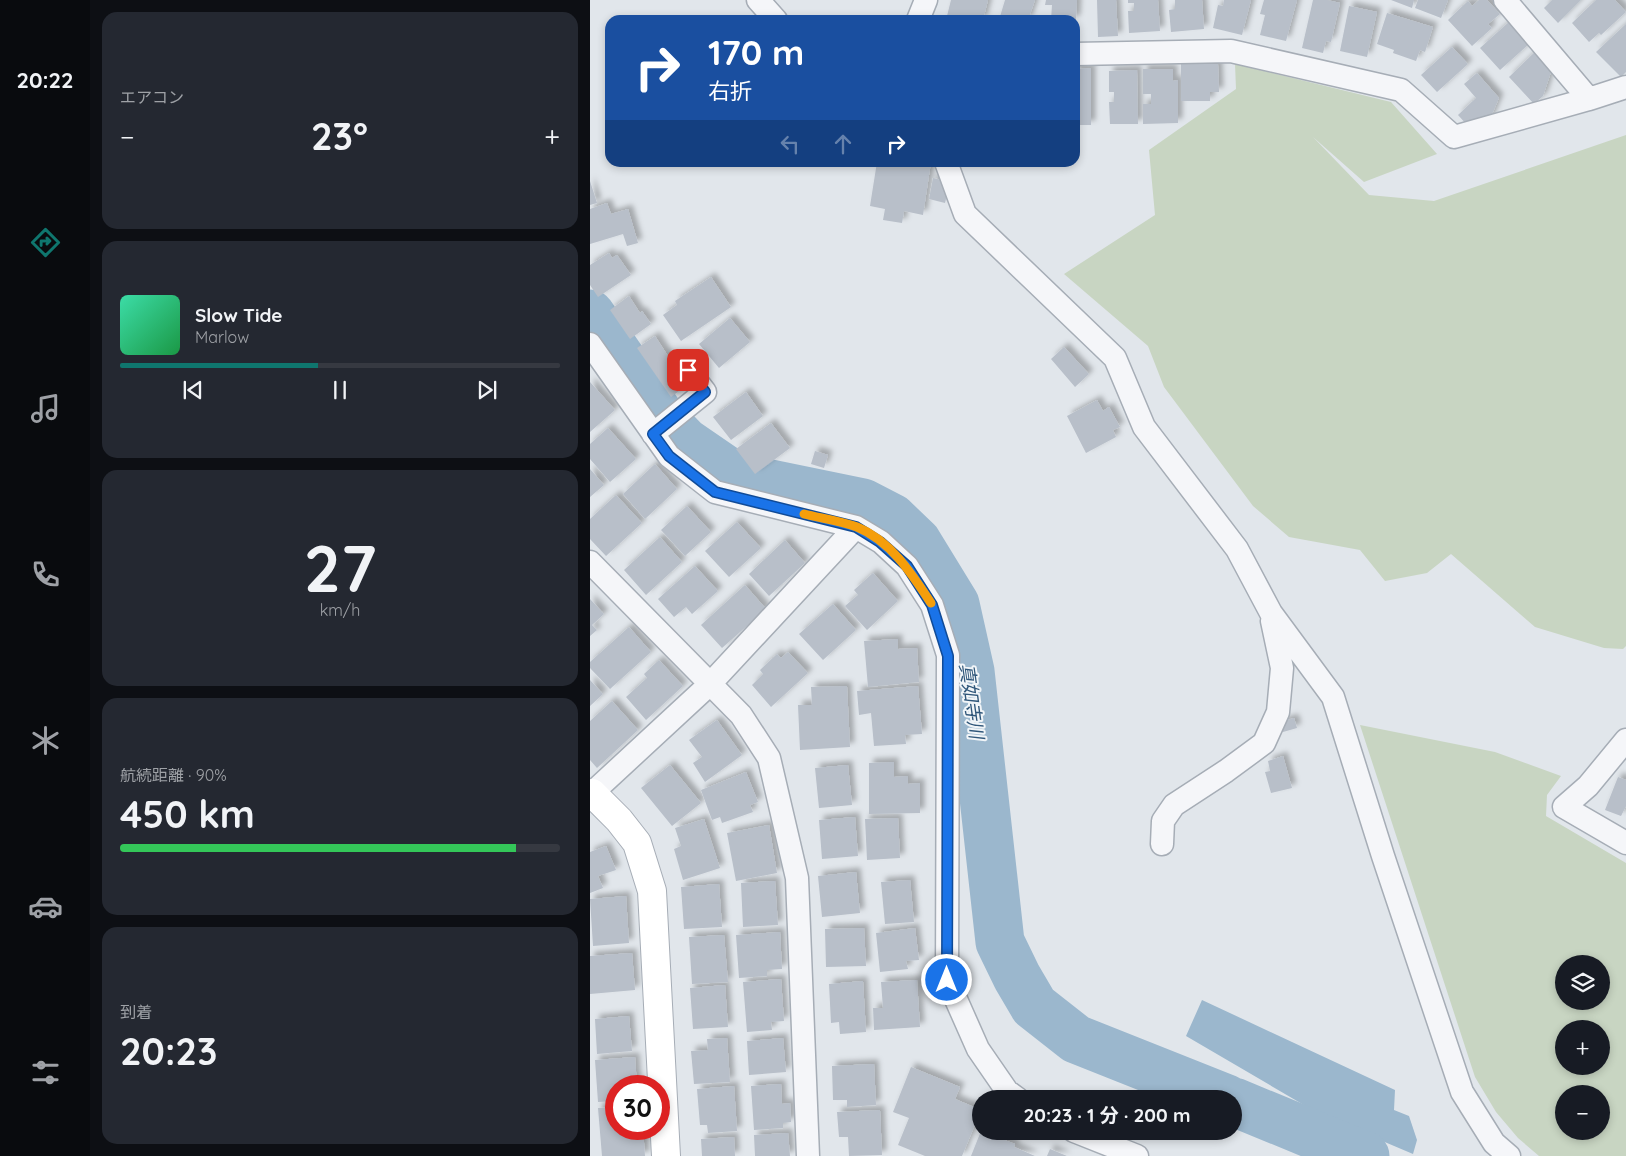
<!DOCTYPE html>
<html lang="ja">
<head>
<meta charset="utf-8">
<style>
  body { margin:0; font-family:Quicksand,"Noto Sans JP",sans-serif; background:#242831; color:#f1f3f6; height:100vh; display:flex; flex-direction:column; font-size:19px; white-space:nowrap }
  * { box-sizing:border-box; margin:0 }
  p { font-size:16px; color:#9ea1a6 }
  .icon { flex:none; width:28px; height:28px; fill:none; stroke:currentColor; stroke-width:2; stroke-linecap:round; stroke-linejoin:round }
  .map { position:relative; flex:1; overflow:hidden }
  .details { display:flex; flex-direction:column; gap:12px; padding:12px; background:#0d0f14; width:500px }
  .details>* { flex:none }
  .top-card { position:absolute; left:15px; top:15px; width:475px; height:152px; border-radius:15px; box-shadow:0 2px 8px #0003; background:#1a4fa0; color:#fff; overflow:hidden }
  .buttons { position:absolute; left:965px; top:955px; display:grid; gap:10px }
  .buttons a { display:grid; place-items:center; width:55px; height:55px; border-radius:50%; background:#171b24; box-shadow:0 2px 8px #0003; font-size:25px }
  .speed { position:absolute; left:15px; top:1075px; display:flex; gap:10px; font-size:25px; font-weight:700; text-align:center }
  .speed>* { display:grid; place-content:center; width:65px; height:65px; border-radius:50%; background:#171b24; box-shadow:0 2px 8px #0003; line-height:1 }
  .speed .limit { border:8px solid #d22; background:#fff; color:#111 }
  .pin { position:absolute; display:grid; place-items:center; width:42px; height:42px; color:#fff; margin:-21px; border-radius:10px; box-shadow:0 2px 8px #0006 }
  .me { position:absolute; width:55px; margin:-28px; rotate:0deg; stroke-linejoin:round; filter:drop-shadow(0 0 4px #0008) }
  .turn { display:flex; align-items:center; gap:18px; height:105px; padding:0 20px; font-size:22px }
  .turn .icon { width:65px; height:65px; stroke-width:2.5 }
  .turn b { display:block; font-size:35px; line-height:42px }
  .lanes { display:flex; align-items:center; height:48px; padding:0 20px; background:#0003; justify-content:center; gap:25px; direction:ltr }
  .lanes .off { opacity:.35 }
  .big { font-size:38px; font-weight:700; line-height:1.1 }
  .details .widget { flex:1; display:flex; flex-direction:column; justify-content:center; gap:8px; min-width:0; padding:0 18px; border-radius:15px; background:#242831 }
  .details .dial { align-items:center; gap:0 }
  .dial b { font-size:65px; line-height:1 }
  .song { display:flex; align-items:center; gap:15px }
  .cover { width:60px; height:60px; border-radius:8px; background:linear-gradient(135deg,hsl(160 70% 55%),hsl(140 70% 35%)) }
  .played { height:5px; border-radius:2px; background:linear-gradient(90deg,#0f766e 45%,#363941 45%) }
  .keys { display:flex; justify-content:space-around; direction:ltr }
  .heat { display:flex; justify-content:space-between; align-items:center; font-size:28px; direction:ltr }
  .charge { height:8px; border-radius:4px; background:linear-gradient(90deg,#34c759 90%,#363941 0) }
  .trip { position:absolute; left:382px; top:1090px; width:270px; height:50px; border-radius:25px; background:#171b24; box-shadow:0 2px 8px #0003; font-weight:700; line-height:50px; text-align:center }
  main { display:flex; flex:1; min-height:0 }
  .menu { display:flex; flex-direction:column; width:90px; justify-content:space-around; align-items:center; background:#090b0e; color:#9ea1a6 }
  .menu .icon { width:35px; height:35px }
  .menu .on { color:#0f766e }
  .menu b { font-size:22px; color:#f1f3f6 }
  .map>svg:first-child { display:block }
</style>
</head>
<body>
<main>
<nav class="menu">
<b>20:22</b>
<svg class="icon on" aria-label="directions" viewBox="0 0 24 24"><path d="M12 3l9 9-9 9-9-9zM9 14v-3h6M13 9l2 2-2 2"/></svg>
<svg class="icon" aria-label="music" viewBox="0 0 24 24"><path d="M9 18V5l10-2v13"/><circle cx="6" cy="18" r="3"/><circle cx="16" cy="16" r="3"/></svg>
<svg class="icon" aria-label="phone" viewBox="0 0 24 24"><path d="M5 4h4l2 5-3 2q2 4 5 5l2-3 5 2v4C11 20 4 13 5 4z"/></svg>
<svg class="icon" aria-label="climate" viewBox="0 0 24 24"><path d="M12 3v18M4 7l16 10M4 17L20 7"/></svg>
<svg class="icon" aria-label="car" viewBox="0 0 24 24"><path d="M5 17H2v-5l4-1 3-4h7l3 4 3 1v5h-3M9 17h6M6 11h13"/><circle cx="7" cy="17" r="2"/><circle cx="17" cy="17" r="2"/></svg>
<svg class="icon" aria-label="filters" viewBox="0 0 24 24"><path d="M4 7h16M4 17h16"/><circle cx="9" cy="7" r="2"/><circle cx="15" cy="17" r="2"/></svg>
</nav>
<section class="details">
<div class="widget"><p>エアコン</p>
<div class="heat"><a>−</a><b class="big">23°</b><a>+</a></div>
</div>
<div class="widget">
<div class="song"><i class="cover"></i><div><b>Slow Tide</b><p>Marlow</p></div></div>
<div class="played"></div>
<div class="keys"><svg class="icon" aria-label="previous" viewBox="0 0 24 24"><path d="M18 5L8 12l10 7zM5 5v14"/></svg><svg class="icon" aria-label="pause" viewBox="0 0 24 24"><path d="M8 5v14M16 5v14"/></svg><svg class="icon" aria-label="next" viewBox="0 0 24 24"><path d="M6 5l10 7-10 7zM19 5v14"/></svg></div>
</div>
<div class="widget dial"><b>27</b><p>km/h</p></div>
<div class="widget"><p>航続距離 · 90%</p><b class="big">450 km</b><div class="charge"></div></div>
<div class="widget"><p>到着</p><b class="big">20:23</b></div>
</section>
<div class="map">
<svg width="1036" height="1156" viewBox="0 0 1036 1156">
  <defs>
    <filter id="shadow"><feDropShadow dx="4.5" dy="-4.5" stdDeviation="2.5" flood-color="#0004"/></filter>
  </defs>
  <rect width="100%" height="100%" fill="#e1e6eb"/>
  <path fill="#c8d5c2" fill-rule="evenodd" d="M645 64 801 102 847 154 774 182 723 137 779 195 844 201 1036 135V646L1033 649 1014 648 945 627 861 554 837 573 795 581 770 550 699 537 663 506 574 387 558 346 474 274 565 215 559 150 646 89Z
    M770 725 905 752 971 776 957 795 956 816 1036 863V1156H949L928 1138 906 1112 885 1077ZM974 964H1011V1001H974ZM974 1029H1011V1066H974ZM974 1094H1011V1131H974Z"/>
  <path fill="#9bb7cd" d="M612 1000 805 1090 804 1110 819 1116 827 1140 823 1154 731 1115 596 1036Z"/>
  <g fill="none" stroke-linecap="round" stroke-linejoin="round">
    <path stroke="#9bb7cd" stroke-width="49" d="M0 314 71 417 95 442 146 477 273 503 302 518 327 542 365 604 380 671 410 942 427 977 444 1006 486 1039 637 1099
      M644 1102 775 1156"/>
  </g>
  <path fill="#b8bfc9" filter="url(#shadow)" d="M361 0H398L393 20H356Z
    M415 0H445L438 20H409Z
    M456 0H487L486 20H461L462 5H455Z
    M507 0H526L528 36 508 37Z
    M538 0H568L570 31 539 33 538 11H544V3H538Z
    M585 0H612L614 29 581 32 579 10 585 9Z
    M634 0H661L652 35 623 28 628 5 633 6Z
    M674 0H707L696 41 670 35 675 15 670 14Z
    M723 0H737L750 3 741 42 736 41 733 53 712 48Z
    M801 0H824L822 8Z
    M828 0H858L851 18 825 8Z
    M889 0H897L910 14 898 24 902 28 882 46 858 20 878 1 882 6Z
    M962 0H991L968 23 954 8Z
    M1006 0H1025L1036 12 1011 35 1009 33 999 42 982 23Z
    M759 6 787 12 777 57 750 51Z
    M797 13 843 27 835 52 830 50 826 61 803 53 804 50 787 44Z
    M919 22 939 44 910 70 890 48Z
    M1036 24V72L1031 77 1006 52Z
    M862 47 878 64 847 92 831 75Z
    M947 50 963 66 953 96 944 104 919 77Z
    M591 64H628L629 92H620V101H591Z
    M501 68V125H485V69Z
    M553 69H583V81L588 80V123L553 124V104H561V94H553Z
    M547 70 548 124H520L519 102H524V92H519V71Z
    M887 73 909 98 900 119 878 126 868 115 886 98 874 84Z
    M287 162H341L333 215 314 211 312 223 293 220 295 209 280 206Z
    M343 178 360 182 355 203 339 199Z
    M0 181 7 203 0 205Z
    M17 203 21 214 38 209 48 243 37 246 33 234 0 244V209Z
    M19 253 22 258 27 255 41 275 8 297 0 285V265Z
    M121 277 141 307 91 341 73 315 87 305 85 301Z
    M39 296 50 313 52 311 61 324 40 339 20 310Z
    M140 318 160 342 129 368 109 344Z
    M65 336 87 370 83 373 93 388 81 397 47 348Z
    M474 347 499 374 485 387 461 359Z
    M0 382 25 410 0 432Z
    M156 392 173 416 141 440 123 417Z
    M507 400 513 411 519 407 530 427 523 430 526 437 496 453 477 416Z
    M181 423 200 448 165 474 146 449Z
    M18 428 46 459 20 482 0 459V444Z
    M225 451 238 455 234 468 221 464Z
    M65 464 87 489 55 519 33 494Z
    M0 469 14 485 0 497Z
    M26 495 52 523 16 556 0 539V519Z
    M97 506 121 532 95 556 71 530Z
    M147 522 171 548 139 577 115 551Z
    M70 537 92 562 56 595 34 570Z
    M195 540 215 563 179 596 159 574Z
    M105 566 128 591 102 614 96 607 84 617 68 599Z
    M283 573 308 601 277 630 255 606 268 595 264 590Z
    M155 585 176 609 132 648 111 625Z
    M0 599 14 614 2 625 7 630 0 636Z
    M243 604 266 630 233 660 209 634Z
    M39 627 61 652 20 689 0 668V662Z
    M308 639V649L327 648 329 682 278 687 274 641Z
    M198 652 218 673 181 707 162 685 173 674 170 670 187 654 191 658Z
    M69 660 93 686 56 720 36 697 57 678 54 674Z
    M0 680 13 694 0 706Z
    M257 686 260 747 210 750 208 705H222L221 687Z
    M328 686 332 734 315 735 316 744 284 746 281 713 269 715 267 691Z
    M22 701 48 730 7 768 0 760V721Z
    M704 718 707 728 693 732 691 722Z
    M127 720 152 755 115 782 103 763 112 757 99 740Z
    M693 756 702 788 681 793 675 772 680 771 678 761Z
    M304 762V777L318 776V784L330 783V813L279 814V763Z
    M80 765 111 803 82 826 51 788Z
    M258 765 262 805 229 808 225 768Z
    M156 772 168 802 160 805 163 812 132 823 130 817 122 820 111 790Z
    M1028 777 1036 780V806L1031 816 1015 810Z
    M265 817 268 856 232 859 229 820Z
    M308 818 310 858 277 860 275 819Z
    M114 819 130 868 93 880 84 849 91 846 85 828Z
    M179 825 187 873 146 881 137 833Z
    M16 846 26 870 8 876 13 888 0 893V852Z
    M266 872 270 913 232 917 228 876Z
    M320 880 324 922 295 924 291 882Z
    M185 881 188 925 153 927 151 883Z
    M129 884 132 927 94 929 91 887Z
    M36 896 39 943 3 946 0 899Z
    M274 928 276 966 236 967 235 929Z
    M325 928 329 960 316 961 318 969 290 972 286 933Z
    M190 932 192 969 177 970V976L149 978 146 935Z
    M134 935 138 982 102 984 99 937Z
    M42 953 45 990 0 994V956Z
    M191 979 194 1021 181 1022 182 1030 157 1032 153 982Z
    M327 980 330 1027 284 1030 283 1008H293L291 982Z
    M273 981 276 1032 250 1034 249 1022 241 1023 239 984Z
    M135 985 138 1027 103 1029 100 988Z
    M39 1016 42 1051 7 1054 5 1019Z
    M137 1038 140 1082 104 1084 101 1051 118 1050 117 1039Z
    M193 1038 196 1072 159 1075 157 1041Z
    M45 1057 47 1086H26V1101L8 1102 5 1060Z
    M284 1064 286 1105 257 1107V1100H243L242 1066Z
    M321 1067 370 1087 365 1099 391 1110 372 1156H335L308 1145 319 1118 303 1112Z
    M191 1084 192 1104 200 1103 201 1122 193 1123V1128L164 1130 161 1086Z
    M144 1086 147 1131 118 1133 117 1125H110L107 1089Z
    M26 1107V1129H53L55 1156H12L8 1108Z
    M290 1110 292 1155 259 1156 258 1137H249L247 1112Z
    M391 1131 425 1144 424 1147 445 1156H381Z
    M198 1133 200 1156H165L164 1135Z
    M144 1137 145 1156H112L111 1139Z
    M460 1149 477 1156H457Z"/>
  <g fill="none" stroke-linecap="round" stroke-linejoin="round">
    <defs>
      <path id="street" d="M168 0 186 20
        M328 20 336 0
        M485 54 641 51 811 90 864 137 999 99 915 0
        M999 99 1036 87
        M356 162 375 214 525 358 554 427 647 549 681 613 743 697 793 856 872 1092 904 1143 919 1156
        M0 344 79 456 125 492 266 527 291 542 317 566 342 605 358 655 357 979 388 1049 417 1091 428 1099
        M63 434 115 392 98 370
        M0 562 151 715 179 758 207 878 218 1156
        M1036 740 998 786 974 807 1036 843
        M0 795 120 684 266 527
        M572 844 573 821 584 805 636 771 674 743 688 712 692 668 682 621
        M484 1131 547 1156"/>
      <path id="secondary" d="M2 793 29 820 47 843 62 891 76 1156"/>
    </defs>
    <use href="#street" stroke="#a6adb6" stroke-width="25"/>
    <use href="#secondary" stroke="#a6adb6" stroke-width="30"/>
    <use href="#street" stroke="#f5f6f9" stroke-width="22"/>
    <use href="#secondary" stroke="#fff" stroke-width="28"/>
  </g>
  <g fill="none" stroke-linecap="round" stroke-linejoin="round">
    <defs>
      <path id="route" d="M98 370 115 392 63 434 79 456 125 492 266 527 290 542 317 566 342 605 358 656 357 980"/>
    </defs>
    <use href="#route" stroke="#114b97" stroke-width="12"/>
    <use href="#route" stroke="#1a73e8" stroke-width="9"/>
    <path stroke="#f59e0b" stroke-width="9" d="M214 514C230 518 251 521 267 527 301 541 322 574 341 603"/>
  </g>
  <g text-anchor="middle" stroke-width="4" stroke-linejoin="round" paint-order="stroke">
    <g font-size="19" font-style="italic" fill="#30577a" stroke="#f1f5f8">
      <text transform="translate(382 701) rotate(82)" y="7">真如寺川</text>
    </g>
  </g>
</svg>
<div class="buttons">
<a><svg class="icon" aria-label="layers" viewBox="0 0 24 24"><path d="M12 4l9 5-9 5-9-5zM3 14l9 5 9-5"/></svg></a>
<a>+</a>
<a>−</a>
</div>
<div class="speed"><div class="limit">30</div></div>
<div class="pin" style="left:98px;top:370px;background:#d93025"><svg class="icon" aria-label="arrive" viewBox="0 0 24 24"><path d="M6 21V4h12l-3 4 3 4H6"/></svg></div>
<svg class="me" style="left:357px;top:980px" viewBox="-20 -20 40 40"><circle r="17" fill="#1a73e8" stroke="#fff" stroke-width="3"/><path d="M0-11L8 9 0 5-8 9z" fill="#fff"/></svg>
<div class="trip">20:23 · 1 分 · 200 m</div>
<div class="top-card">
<div class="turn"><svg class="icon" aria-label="right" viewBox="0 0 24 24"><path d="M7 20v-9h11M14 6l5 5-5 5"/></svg><div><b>170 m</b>右折</div></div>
<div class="lanes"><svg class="icon off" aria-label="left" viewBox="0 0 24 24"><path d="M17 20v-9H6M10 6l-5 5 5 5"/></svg><svg class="icon off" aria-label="ahead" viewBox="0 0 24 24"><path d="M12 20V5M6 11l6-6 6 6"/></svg><svg class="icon" aria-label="right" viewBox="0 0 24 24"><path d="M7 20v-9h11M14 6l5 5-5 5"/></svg></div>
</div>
</div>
</main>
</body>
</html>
